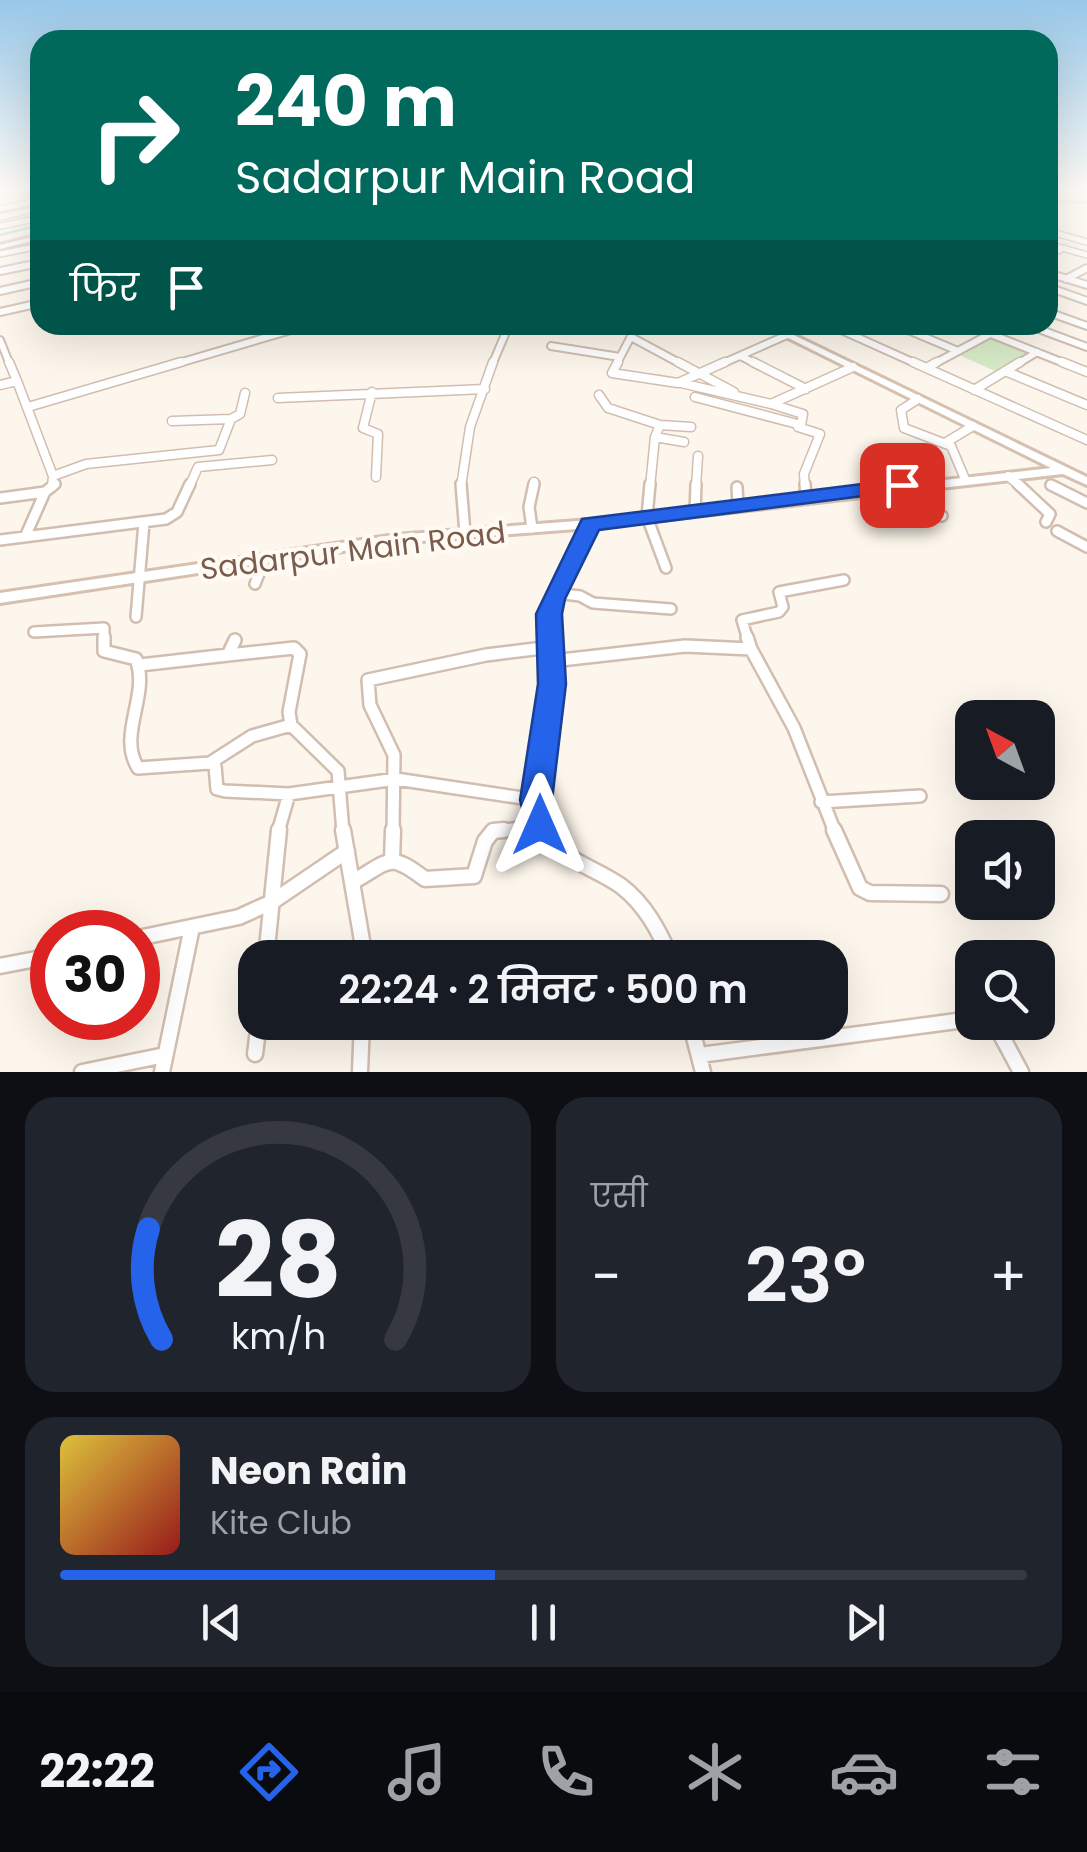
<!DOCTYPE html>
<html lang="hi">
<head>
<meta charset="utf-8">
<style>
  body { margin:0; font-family:Poppins,"Noto Sans Devanagari",sans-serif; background:#20242c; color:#f1f3f6; height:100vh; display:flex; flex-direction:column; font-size:38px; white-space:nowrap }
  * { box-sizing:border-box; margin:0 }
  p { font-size:32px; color:#9ea1a6 }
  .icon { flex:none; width:55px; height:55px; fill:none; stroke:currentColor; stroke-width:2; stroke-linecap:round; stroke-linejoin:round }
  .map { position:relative; height:1072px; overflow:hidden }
  .side { display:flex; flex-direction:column; gap:25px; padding:25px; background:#0d0f14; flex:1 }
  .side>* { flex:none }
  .banner { position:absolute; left:30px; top:30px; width:1028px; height:305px; border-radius:30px; box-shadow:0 10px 40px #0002; background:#00695c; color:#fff; overflow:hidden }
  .needle { width:65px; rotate:319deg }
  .tools { position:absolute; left:955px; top:700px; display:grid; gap:20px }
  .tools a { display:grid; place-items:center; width:100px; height:100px; border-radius:20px; background:#171b24; box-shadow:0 10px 40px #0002; font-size:50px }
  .speed { position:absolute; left:30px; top:910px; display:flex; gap:20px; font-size:50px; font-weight:700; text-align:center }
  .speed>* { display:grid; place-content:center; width:130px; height:130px; border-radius:50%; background:#171b24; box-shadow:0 10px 40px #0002; line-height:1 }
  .speed .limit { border:15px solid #d22; background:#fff; color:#111 }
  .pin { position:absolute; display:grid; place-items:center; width:85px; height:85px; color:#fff; margin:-42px; border-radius:20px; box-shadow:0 5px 15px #0006 }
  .me { position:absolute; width:110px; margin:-55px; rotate:0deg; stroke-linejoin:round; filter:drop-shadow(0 0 8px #0008) }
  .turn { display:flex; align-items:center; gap:35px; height:210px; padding:0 40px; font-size:45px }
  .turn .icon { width:130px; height:130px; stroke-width:2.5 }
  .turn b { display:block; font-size:70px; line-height:85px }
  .then { display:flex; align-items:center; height:95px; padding:0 40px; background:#0003; gap:20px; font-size:38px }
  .big { font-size:75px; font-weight:600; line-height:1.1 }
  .side .card { flex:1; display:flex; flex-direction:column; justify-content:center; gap:15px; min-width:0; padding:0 35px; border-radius:30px; background:#20242c }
  .side .dial { align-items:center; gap:0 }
  .dial svg { height:260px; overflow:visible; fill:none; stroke:#363941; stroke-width:7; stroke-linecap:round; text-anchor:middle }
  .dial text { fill:#f1f3f6; stroke:none }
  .song { display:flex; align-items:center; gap:30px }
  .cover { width:120px; height:120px; border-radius:15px; background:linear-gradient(135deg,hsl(50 70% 55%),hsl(0 70% 35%)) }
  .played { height:10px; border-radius:5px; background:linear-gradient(90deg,#2563eb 45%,#363941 45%) }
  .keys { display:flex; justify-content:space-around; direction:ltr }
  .heat { display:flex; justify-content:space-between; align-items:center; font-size:55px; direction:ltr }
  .side .tiles { flex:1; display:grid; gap:25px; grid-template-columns:1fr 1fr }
  .card:last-child { grid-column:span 2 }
  .trip { position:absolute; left:238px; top:940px; width:610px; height:100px; border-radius:30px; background:#171b24; box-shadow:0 10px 40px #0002; font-weight:600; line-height:100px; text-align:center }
  .menu { display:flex; height:160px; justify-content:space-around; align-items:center; background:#090b0e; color:#9ea1a6 }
  .menu .icon { width:70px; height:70px }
  .menu .selected { color:#2563eb }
  .menu b { font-size:45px; color:#f1f3f6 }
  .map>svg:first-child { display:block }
</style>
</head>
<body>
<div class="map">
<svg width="1087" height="1072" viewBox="0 0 1087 1072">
  <rect width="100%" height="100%" fill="#fdf6ec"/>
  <path fill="#d8ecc9" d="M992 338 1028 352 995 371 959 355Z"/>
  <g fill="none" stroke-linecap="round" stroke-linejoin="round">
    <path stroke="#a5d3da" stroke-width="2.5" d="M0 235 40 225"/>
    <defs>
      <path id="street-far5" d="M1065 189 1084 194
        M0 192 40 189
        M0 209 40 200
        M0 217 40 208
        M0 226 40 218
        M1048 231 1087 242
        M1048 244 1087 255
        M0 254 40 246
        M1048 256 1064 248
        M18 267 40 263"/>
      <path id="street-far4" d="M0 271 30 265
        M1048 273 1087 285
        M1066 279 1087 268
        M1048 287 1087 301
        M0 291 40 282
        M0 312 40 303
        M1048 312 1087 326
        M468 325 472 328
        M830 325 919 365
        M896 325 958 351
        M968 325 1069 365
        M1028 325 1087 347
        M631 337 683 365
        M0 340 10 365
        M551 346 620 357
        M741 356 758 365
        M172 365 308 325
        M492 365 509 325
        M616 365 637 325
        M719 365 787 335
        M932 365 990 334
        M1016 365 1037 352"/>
      <path id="street-far3" d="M618 362 612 373 678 383 725 362
        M678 362 734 392
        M753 362 806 389
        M913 362 1087 440
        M1062 362 1087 372
        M926 368 937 362
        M1005 371 1087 405
        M17 381 53 476
        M681 383 771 404 853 367
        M0 385 17 381 9 362
        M974 390 1020 362
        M372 392 363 428 378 434 376 477
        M599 395 608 408 660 425
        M695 397 801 425 803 414 771 404
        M278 398 485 389
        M918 399 901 410 904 428 951 446 965 479
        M28 407 181 362
        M172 421 231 419
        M798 427 820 434 804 474 805 487
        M655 437 684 442
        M945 443 973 426
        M1008 476 1021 487
        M1051 485 1055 487
        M52 487 53 476 86 464 219 450 231 419 240 414 245 393
        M189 487 198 467 272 460
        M461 487 470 427 493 362
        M533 487 534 482
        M650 487 655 437 660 425 691 427
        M696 487 698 456"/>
      <path id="street-far2" d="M461 484 465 533
        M650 484 647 517 666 568
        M805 484 806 497
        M1018 484 1050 514 1046 522
        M902 485 918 503 942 516
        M1051 485 1087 503
        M737 487 738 506
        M0 498 45 492 55 484
        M695 512 696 484
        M532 528 529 507 534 484
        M1057 531 1087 547
        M25 537 45 492
        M0 540 166 519 177 512 190 484
        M255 584 264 561
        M556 593 580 596 593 603 671 609
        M136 617 144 523
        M34 632 104 628V640
        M548 640 553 599 590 524
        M748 640 742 620 779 612 783 607 779 592 844 580"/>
      <path id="street-far1" d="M104 637V651L136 659C150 696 117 734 138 768L210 763 252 736 291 725
        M747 637 751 649
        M228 655 294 648 300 654 289 712 291 725 338 771 343 832
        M552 661 685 646 751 649 794 728 835 832
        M140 665 228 655 235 640
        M210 763 215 766 217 789 225 791 289 794 396 779 536 800
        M821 802 920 796
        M278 832 289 794
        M393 832 394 755 370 705 368 680 486 655 551 647
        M492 832 540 825
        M545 832 538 788 552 690 548 637"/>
      <path id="street" d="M343 830 365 958
        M543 830C559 860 595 867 621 886 645 904 659 931 671 958
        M834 830 860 888 870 893 941 894
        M392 860 393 830
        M354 881C391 860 389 852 425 879L474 876 485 841 493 831 504 830
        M138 938 239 917 272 902 347 851
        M266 958 279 830
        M0 966 52 956
        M690 1022 703 1072
        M994 1022 1021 1072
        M255 1054 259 1022
        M700 1055 972 1019
        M82 1072 165 1055
        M162 1072 192 927
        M360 1072 362 1022"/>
      <path id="secondary" d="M1048 195 1087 197V201L1048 199Z
        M40 235V239L0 249V245Z
        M762 325H773L1087 477V485L1063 474 590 528 396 543 0 603V593L396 535 590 520 1051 468Z"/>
    </defs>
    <use href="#street-far5" stroke="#d1beb0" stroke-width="8"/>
    <use href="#street-far4" stroke="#d1beb0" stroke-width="10"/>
    <use href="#street-far3" stroke="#d1beb0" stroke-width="11"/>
    <use href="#street-far2" stroke="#d1beb0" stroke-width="14"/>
    <use href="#street-far1" stroke="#d1beb0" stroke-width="16"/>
    <use href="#street" stroke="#d1beb0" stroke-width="19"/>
    <use href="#secondary" stroke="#d6c0b0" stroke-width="6"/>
    <use href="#street-far5" stroke="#fff" stroke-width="5"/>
    <use href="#street-far4" stroke="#fff" stroke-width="6"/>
    <use href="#street-far3" stroke="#fff" stroke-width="8"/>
    <use href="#street-far2" stroke="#fff" stroke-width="9"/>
    <use href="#street-far1" stroke="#fff" stroke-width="11"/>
    <use href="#street" stroke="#fff" stroke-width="14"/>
    <use href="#secondary" fill="#fff" fill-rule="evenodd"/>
  </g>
  <linearGradient id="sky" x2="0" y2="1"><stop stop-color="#97c7e8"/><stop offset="0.56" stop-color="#fefbf6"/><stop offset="1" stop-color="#fefbf6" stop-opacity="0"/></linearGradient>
  <rect width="1087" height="339" fill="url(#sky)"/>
  <path fill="#2563eb" stroke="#184099" stroke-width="2.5" d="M902 479 909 481 912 485 909 490 599 530 565 599 562 614 566 684 552 800 557 825 552 836 540 841 529 836 520 800 538 684 536 614 582 519Z"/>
  <g text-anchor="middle" stroke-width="9" stroke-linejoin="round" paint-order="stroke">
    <g font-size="30" fill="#7a5c4d" stroke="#fffaf3">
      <text transform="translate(353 551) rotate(-7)" y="10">Sadarpur Main Road</text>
    </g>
  </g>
</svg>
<div class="tools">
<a><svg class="needle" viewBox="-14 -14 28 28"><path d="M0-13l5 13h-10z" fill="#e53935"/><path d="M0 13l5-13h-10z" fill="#9ea1a6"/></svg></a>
<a><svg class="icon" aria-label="sound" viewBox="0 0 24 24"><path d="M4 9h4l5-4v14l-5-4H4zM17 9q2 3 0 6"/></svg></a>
<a><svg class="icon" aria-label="search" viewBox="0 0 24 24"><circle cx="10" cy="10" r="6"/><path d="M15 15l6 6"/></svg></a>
</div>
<div class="speed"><div class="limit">30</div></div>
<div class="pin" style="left:902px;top:485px;background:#d93025"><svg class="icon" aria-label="arrive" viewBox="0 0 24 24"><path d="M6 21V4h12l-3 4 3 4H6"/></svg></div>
<svg class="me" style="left:540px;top:825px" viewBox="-20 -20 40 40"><path d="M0-17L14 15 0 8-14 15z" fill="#2563eb" stroke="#fff" stroke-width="4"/></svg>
<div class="trip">22:24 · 2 मिनट · 500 m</div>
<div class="banner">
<div class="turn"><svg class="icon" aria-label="right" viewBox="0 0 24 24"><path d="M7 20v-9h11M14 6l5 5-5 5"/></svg><div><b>240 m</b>Sadarpur Main Road</div></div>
<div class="then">फिर<svg class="icon" aria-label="arrive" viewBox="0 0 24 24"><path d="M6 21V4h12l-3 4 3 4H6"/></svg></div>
</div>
</div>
<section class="side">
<div class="tiles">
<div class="card dial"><svg viewBox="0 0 100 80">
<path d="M14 69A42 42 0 1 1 86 69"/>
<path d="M14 69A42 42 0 0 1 10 35" stroke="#2563eb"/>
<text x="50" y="56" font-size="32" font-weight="700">28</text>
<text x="50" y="72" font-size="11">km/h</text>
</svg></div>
<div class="card"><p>एसी</p>
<div class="heat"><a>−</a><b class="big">23°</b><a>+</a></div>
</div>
<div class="card">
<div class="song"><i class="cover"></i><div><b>Neon Rain</b><p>Kite Club</p></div></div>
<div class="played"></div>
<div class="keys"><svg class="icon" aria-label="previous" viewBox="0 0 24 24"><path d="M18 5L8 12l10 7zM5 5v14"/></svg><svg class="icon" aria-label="pause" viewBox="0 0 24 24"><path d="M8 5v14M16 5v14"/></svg><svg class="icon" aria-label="next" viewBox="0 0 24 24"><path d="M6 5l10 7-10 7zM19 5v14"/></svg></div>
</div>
</div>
</section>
<nav class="menu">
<b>22:22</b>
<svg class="icon selected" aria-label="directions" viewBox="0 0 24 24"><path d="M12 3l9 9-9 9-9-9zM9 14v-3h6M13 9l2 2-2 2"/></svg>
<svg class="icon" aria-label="music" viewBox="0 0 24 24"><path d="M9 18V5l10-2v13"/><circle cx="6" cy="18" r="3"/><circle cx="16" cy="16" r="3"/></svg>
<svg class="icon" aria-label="phone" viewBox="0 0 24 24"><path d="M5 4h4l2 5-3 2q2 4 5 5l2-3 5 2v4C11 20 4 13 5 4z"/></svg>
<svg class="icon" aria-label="climate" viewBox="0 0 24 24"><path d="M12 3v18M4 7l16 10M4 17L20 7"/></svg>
<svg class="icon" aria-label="car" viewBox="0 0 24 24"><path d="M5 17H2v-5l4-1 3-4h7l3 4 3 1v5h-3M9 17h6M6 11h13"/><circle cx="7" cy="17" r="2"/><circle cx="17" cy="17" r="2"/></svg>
<svg class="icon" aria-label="filters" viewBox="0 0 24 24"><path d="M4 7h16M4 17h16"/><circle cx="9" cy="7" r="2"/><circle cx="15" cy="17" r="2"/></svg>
</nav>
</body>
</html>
